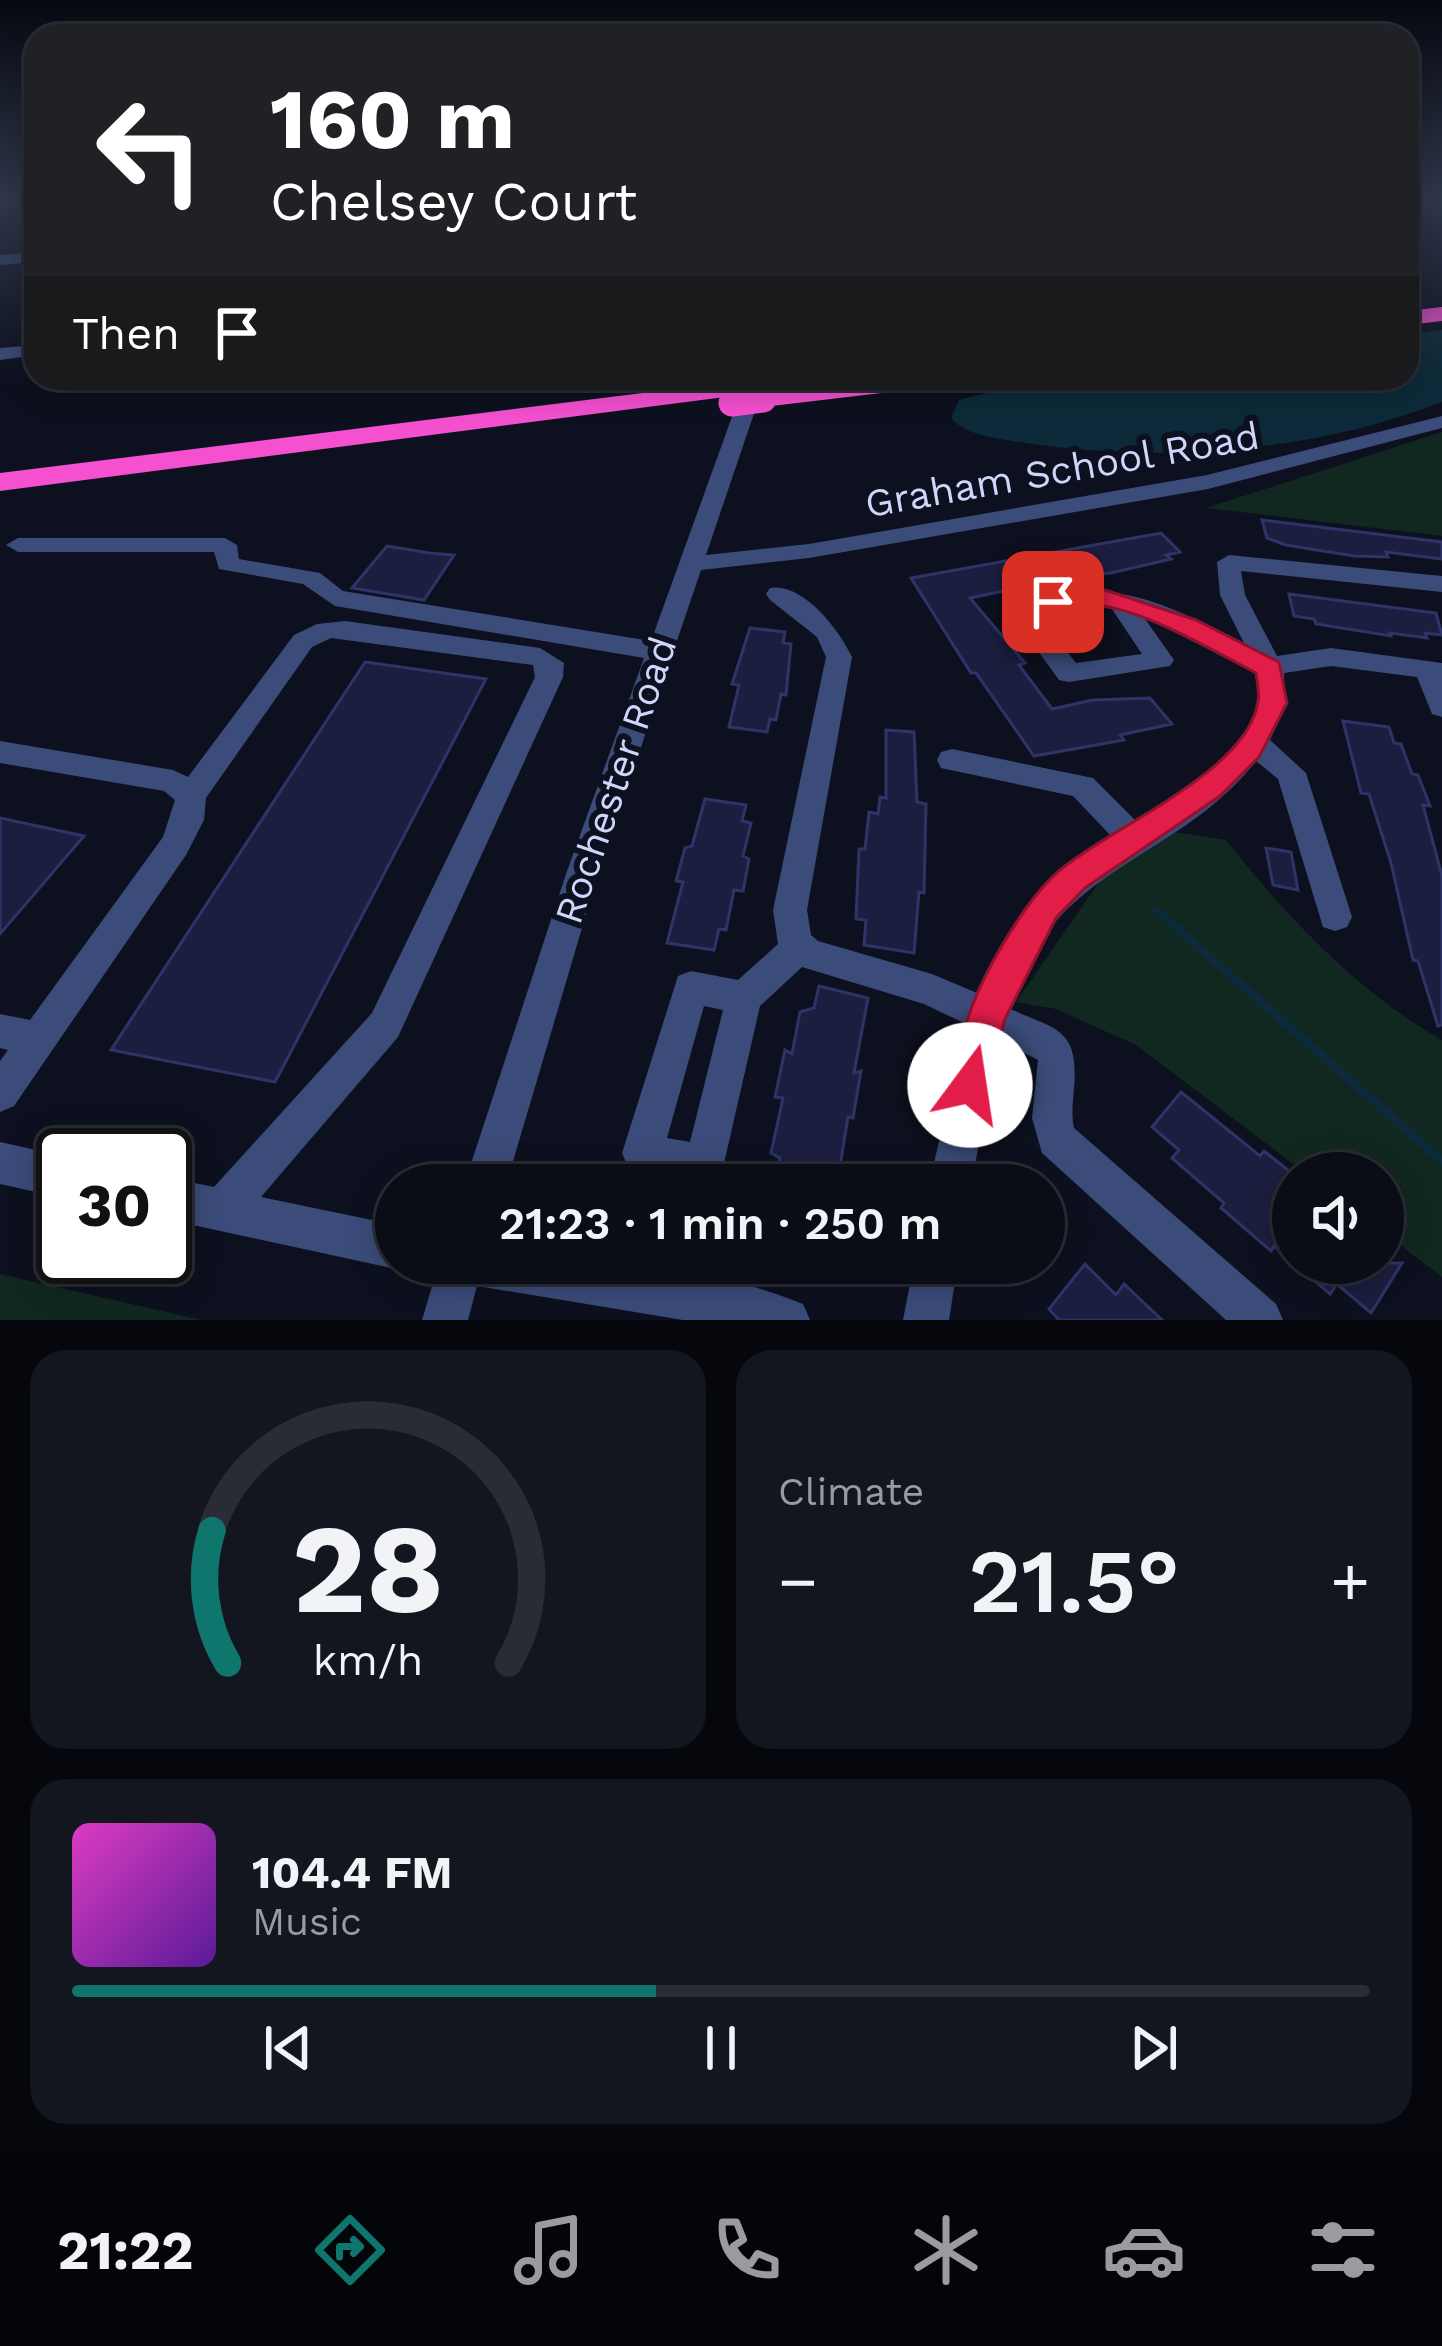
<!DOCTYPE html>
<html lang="en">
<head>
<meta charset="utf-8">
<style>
  body { margin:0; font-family:"Work Sans",sans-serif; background:#13151f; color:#f1f3f6; height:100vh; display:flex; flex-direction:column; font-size:45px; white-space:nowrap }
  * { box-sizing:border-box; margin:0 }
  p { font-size:39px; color:#999ba1 }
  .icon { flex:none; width:66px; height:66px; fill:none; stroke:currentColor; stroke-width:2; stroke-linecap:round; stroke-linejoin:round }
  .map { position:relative; height:1320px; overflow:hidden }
  .details { display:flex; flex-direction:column; gap:30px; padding:30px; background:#06070c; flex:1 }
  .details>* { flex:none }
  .top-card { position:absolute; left:24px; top:24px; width:1395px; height:366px; border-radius:36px; box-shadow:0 6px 30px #0003,0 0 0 3px #2a2c35; background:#202124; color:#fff; overflow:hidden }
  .fabs { position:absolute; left:1272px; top:1152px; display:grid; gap:24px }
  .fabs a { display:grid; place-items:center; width:132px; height:132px; border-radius:50%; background:#0a0c16; box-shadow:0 6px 30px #0003,0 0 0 3px #2a2c35; font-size:60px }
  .speed { position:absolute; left:36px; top:1128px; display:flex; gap:24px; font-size:60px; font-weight:700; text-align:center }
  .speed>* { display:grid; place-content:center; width:156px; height:156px; border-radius:50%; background:#0a0c16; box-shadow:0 6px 30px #0003,0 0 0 3px #2a2c35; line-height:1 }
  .speed .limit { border:6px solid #111; border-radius:18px; background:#fff; color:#111 }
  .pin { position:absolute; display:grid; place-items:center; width:102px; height:102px; color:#fff; margin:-51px; border-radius:24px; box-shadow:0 6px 18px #0006 }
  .me { position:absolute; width:132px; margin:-66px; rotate:14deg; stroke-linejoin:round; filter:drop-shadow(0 0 9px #0008) }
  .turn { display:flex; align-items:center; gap:42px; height:252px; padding:0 48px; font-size:54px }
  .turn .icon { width:156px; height:156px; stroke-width:2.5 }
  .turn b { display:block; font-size:84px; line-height:102px }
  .then { display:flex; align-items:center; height:114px; padding:0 48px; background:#0003; gap:24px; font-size:45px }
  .big { font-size:90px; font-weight:600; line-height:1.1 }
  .details .tile { flex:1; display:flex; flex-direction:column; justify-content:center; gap:18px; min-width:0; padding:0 42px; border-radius:36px; background:#13151f }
  .details .dial { align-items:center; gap:0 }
  .dial svg { height:312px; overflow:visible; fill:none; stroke:#2a2c35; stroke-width:7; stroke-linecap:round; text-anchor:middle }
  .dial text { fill:#f1f3f6; stroke:none }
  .song { display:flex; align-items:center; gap:36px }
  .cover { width:144px; height:144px; border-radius:18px; background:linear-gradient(135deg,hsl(310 70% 55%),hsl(270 70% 35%)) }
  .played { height:12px; border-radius:6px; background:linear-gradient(90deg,#0f766e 45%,#2a2c35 45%) }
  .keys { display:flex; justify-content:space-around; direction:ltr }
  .heat { display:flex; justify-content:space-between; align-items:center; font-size:66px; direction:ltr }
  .details .tiles { flex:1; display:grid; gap:30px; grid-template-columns:1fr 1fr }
  .tile:last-child { grid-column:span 2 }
  .trip { position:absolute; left:375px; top:1164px; width:690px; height:120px; border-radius:60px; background:#0a0c16; box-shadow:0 6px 30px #0003,0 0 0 3px #2a2c35; font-weight:600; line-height:120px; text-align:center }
  .dock { display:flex; height:192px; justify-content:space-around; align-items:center; background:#040509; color:#999ba1 }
  .dock .icon { width:84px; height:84px }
  .dock .current { color:#0f766e }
  .dock b { font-size:54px; color:#f1f3f6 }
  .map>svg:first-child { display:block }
</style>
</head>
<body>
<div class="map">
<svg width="1442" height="1320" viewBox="0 0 1442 1320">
  <rect width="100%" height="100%" fill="#0d101e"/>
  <path fill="#112820" d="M1442 432V536L1206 508Z
    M1174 832 1226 840C1285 915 1358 993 1442 1040V1277L1383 1232V1173H1305L1136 1045 1056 1009 1016 1002 1104 875Z
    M0 1274 201 1320H0Z"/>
  <path fill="#0c2a39" d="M1442 330V402C1311 453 1158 464 1020 442 999 439 964 435 951 418L959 400C1102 361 1259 378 1407 378V334Z"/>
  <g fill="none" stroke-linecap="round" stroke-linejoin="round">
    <path stroke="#0c2a39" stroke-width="3" d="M1407 207 1442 212"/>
    <path stroke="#0c2a39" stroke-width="8" d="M1157 910 1238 982"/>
    <path stroke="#0c2a39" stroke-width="9" d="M1235 979 1442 1161"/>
  </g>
  <path fill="#1b1e3e" stroke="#2e3468" stroke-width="3" d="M1262 520 1442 542V559L1386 552 1388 557 1354 556 1286 545 1267 538Z
    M1161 533 1180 552 1166 555 1171 559 1111 573 1035 580 1037 584 970 598 1025 663 1019 665 1052 709 1093 700 1150 698 1172 724 1120 735 1124 740 1034 756 976 673H971L911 578Z
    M387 546 429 553 454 555 424 600 352 588Z
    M1289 594 1436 613 1442 635 1425 633 1427 638 1390 633 1391 636 1316 624 1314 619 1294 616Z
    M750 628 785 632 783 643 791 644 786 695 781 694 776 720 770 719 767 732 729 727 739 685 732 684Z
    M365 662 486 679 275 1082 111 1050Z
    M1343 721 1389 727 1394 743 1401 744 1412 774 1418 775 1430 806 1423 805 1442 876V1025L1438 1026 1418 961 1413 960 1391 863 1369 794 1361 793Z
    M886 730 914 732 917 802 926 804 924 893 919 892 914 953 864 945 866 920 856 919 859 849H865L869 812 878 814 880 797 886 798Z
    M705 799 746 805 742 821 751 823 743 856 749 859 743 891 734 890 726 930 719 929 714 950 667 943 683 882 676 881 685 848 692 846Z
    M0 818 84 836 0 934Z
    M1266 848 1291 852 1298 890 1273 885Z
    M819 986 868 998 854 1073 861 1071 853 1118 848 1117 837 1185H775L780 1158 771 1153 783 1098 775 1097 785 1050 792 1054 800 1012 814 1008Z
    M1181 1092 1260 1156 1264 1151 1293 1174V1262L1274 1246 1271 1251 1221 1208 1224 1203 1172 1158 1179 1150 1152 1127Z
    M1294 1263H1402L1371 1313 1337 1284 1330 1294Z
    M1085 1264 1116 1295 1124 1284 1162 1320H1059L1049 1309Z"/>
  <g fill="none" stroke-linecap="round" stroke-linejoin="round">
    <path fill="#3b4c7a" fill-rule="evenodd" d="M36 252V262L0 265V255Z
      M36 345V355L0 360V348Z
      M746 378H766L706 555 809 544 1207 475 1442 416V428L1208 489 809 558 701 570 598 874 506 1185H464L566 874 644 658 335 606 303 584 219 569 214 552H18L6 545 18 538H225L237 545 239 559 320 573 343 591 651 641Z
      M1229 555 1442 576V592L1241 571 1245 595 1277 656 1331 648 1442 663V717L1432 714 1417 677 1331 666 1284 673 1285 707 1270 740 1306 773 1352 917 1347 927 1335 931 1323 927 1278 779 1256 761C1176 863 1054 863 1008 1008 1057 1030 1079 1028 1074 1088 1073 1102 1071 1114 1074 1128L1276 1304 1283 1320H1226L1042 1153 1032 1118 1038 1060 999 1040 971 1185H929L966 1024 924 1004 802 967 760 1006 720 1181 697 1185 628 1167 622 1153 678 976 691 971 738 980 778 944 773 910 826 657 817 637 770 600 766 594 770 588C803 582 840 631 852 657L807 910 811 935 818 941 932 974 977 993C1010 919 1042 879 1112 837L1073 796 941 768 937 760 941 752 952 749 1093 778 1137 822C1188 791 1270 744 1257 674L1143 616 1174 660 1170 666 1069 682 1059 680 1007 608 1011 602C1110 576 1158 598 1245 645L1220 595 1217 562ZM1078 605 1110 606 1142 654 1076 663 1037 613ZM704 1006 723 1010 690 1142 667 1138Z
      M345 621 540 648 564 663 563 677 398 1037 261 1197 396 1225V1263H410L396 1269 165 1219V1177L214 1187 372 1013 535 677 533 665 331 638 312 647 206 798 204 820 186 855 14 1106 0 1112V1061L8 1050 0 1048V1014L30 1020 163 837 175 800 164 791 0 763V741L173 770 188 777 294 635 317 624Z
      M0 1142 63 1156V1198L0 1184Z
      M439 1263C559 1263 690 1257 803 1304L810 1320H683L477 1286 468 1320H422Z
      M914 1263H958L949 1320H903Z"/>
    <path fill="#f450d0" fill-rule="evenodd" d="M1442 307V321L1407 325V311Z
      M876 378H954L941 386 763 407 750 399 763 391Z
      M739 381 748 384 752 389 748 394 0 491V473Z"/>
    <path stroke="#f450d0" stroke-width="27" d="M732 403 763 399"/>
  </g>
  <linearGradient id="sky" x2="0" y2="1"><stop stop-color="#070910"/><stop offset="0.52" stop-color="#2f374c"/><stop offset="1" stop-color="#2f374c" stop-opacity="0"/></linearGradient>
  <rect width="1442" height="383" fill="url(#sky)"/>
  <path fill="#e11d48" stroke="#92132f" stroke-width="3" d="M1105 590 1196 620 1279 662 1287 703 1259 757 1220 796 1085 888 1056 918 1005 1019 984 1099 970 1104 956 1099C946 1077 959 1051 965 1028 977 982 1023 902 1059 871 1108 828 1249 772 1258 701 1260 693 1257 682 1256 673 1216 652 1146 611 1102 606 1081 604 1056 619 1040 602L1053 594Z"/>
  <g text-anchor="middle" stroke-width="12" stroke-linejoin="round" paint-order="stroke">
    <g font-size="39" fill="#ced6fc" stroke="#0d101e">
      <text transform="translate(1062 469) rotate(-10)" y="14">Graham School Road</text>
      <text transform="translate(615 780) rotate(-71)" y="14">Rochester Road</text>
    </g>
  </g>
</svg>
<div class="fabs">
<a><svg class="icon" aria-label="sound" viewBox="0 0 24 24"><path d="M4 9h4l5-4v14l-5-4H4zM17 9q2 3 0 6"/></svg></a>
</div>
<div class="speed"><div class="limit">30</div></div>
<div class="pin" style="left:1053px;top:602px;background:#d93025"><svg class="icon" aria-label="arrive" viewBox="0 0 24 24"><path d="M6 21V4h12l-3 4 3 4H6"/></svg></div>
<svg class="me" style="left:970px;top:1085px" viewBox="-20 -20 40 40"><circle r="19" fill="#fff"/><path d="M0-13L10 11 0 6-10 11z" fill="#e11d48"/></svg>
<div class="trip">21:23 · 1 min · 250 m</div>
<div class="top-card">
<div class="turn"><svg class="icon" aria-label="left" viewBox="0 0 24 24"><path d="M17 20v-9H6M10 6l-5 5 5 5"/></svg><div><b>160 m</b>Chelsey Court</div></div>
<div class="then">Then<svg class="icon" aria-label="arrive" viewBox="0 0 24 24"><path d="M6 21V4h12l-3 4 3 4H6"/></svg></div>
</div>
</div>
<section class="details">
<div class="tiles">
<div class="tile dial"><svg viewBox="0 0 100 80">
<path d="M14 69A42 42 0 1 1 86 69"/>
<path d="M14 69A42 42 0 0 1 10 35" stroke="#0f766e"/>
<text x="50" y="56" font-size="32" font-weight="700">28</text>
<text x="50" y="72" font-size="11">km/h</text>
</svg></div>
<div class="tile"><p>Climate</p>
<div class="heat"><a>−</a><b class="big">21.5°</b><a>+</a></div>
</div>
<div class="tile">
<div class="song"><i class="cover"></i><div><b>104.4 FM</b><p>Music</p></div></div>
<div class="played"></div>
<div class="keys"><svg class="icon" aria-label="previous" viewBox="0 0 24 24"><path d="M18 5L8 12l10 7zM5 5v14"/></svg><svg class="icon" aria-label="pause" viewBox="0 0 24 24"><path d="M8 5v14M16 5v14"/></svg><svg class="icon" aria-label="next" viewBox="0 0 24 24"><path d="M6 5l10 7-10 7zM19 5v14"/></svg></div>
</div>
</div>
</section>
<nav class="dock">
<b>21:22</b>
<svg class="icon current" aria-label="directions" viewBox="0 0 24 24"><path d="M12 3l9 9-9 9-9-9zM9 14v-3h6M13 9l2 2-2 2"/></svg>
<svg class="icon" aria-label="music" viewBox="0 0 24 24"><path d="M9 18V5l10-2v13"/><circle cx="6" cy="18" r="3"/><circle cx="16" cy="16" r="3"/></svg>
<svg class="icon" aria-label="phone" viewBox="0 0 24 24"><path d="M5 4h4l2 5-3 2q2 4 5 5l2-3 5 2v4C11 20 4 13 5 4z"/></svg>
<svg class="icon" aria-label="climate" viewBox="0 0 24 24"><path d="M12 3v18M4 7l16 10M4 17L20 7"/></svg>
<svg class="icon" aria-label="car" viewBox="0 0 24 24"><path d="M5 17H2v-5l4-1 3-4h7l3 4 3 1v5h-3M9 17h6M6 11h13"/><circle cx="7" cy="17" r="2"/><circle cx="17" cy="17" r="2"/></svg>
<svg class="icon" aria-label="filters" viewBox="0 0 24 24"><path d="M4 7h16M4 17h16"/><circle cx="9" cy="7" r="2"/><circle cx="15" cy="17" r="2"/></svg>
</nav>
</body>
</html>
